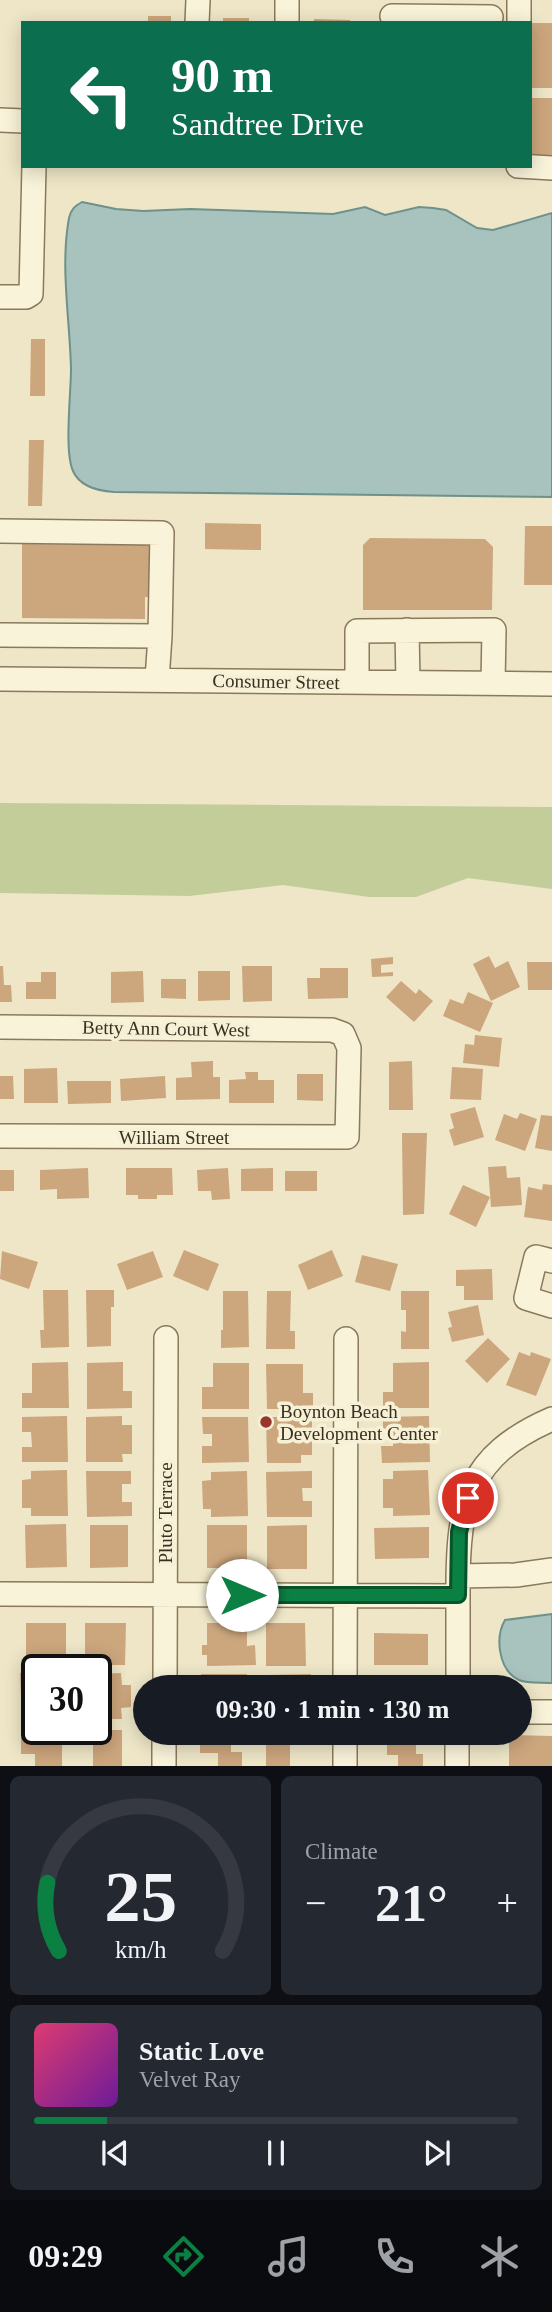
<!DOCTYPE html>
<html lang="en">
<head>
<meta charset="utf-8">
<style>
  body { margin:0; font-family:"Times New Roman",serif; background:#242831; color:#f1f3f6; height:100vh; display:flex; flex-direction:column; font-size:26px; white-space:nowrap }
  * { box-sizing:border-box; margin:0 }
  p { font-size:23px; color:#9ea1a6 }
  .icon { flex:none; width:38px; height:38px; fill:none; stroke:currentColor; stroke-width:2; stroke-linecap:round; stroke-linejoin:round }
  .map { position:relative; height:1766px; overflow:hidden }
  .sheet { display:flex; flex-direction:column; gap:10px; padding:10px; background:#0d0f14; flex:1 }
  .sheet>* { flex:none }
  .hud { position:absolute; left:21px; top:21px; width:511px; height:147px; border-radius:0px; box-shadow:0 4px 18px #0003; background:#0b6e4f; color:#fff; overflow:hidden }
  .speed { position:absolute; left:21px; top:1654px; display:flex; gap:14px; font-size:35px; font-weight:700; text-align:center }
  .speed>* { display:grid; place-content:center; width:91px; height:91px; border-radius:50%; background:#171b24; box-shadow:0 4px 18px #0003; line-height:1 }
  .speed .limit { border:4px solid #111; border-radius:10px; background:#fff; color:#111 }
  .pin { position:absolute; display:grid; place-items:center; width:60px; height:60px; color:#fff; margin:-30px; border:4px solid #fff; border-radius:50%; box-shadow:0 2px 7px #0007 }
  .me { position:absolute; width:77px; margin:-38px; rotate:90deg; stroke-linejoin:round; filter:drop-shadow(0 0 5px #0008) }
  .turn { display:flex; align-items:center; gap:24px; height:147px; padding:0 35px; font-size:32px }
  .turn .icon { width:91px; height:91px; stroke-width:2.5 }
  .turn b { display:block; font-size:49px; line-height:60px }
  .big { font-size:52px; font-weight:600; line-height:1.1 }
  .sheet .widget { flex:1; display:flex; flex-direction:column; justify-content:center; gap:10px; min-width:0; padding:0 24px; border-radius:10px; background:#242831 }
  .sheet .dial { align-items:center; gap:0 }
  .dial svg { height:182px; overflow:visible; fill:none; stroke:#363941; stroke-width:7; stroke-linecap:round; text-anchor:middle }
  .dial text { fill:#f1f3f6; stroke:none }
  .song { display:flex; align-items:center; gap:21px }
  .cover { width:84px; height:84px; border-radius:10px; background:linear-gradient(135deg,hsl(340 70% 55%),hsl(280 70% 35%)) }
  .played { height:7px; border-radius:4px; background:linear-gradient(90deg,#0b8043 15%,#363941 15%) }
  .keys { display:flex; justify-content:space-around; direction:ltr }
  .heat { display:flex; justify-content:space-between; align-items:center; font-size:38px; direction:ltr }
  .sheet .tiles { flex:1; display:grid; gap:10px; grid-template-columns:1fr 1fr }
  .widget:last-child { grid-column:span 2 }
  .trip { position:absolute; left:133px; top:1675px; width:399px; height:70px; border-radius:35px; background:#171b24; box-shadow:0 4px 18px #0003; font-weight:600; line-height:70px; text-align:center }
  .dock { display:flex; height:112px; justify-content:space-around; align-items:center; background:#090b0e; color:#9ea1a6 }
  .dock .icon { width:49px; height:49px }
  .dock .on { color:#0b8043 }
  .dock b { font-size:32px; color:#f1f3f6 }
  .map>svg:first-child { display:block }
</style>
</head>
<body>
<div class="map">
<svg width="552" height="1766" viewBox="0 0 552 1766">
  <rect width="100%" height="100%" fill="#eee6c7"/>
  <path fill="#c2cd9a" d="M0 803 552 807V889L468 878 416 897H369L283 885 189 896 0 893Z"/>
  <path fill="#a8c2bd" stroke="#6e918b" stroke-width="2" d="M82 202 116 209 143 211 190 209 333 214 365 207 385 215 419 207 433 208 446 210 477 228 493 230 552 213V497L114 492C99 491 80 487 73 471 64 451 71 394 71 369 70 320 60 267 69 218 71 209 75 206 82 202Z
    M552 1614V1683C542 1682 528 1684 519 1680 498 1670 495 1637 505 1620Z"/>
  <path fill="#cca67d" d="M148 16H171V23H148Z
    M223 18H249V23H223Z
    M314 19 350 20V23H314Z
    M530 23H552V88H530Z
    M530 98H552V156L530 155Z
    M31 339H45V396H30Z
    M29 440H44L42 506H28Z
    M205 523 261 524V550L205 549Z
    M525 526H552V585H524Z
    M370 538 485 539 493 547 492 610H363V545Z
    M22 544 155 545 154 597H145V619L22 618Z
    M489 956 495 968 508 961 520 987 491 1001 473 964Z
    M393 957V964L381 965V973L393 972V976L372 977 371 959Z
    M527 962H552V990H528Z
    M0 966H3L4 985H11L12 1002H0Z
    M242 966H272V1001L243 1002Z
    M320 968H348V998L308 999 307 978H320Z
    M143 971 144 1002 111 1003V972Z
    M198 971H230V1000L198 1001Z
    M41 972H56V999H26V982H41Z
    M161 979H186V999L161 998Z
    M401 981 416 994 419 989 433 1001 414 1022 386 997Z
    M468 992 493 1003 480 1032 443 1016 450 999 463 1004Z
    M475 1035 502 1038 499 1067 463 1063 465 1044 474 1045Z
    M213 1061V1077H220V1099L176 1100V1078L192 1077 191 1062Z
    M412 1061 413 1110H389V1062Z
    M452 1067 483 1069 481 1100 450 1099Z
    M57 1068 58 1103H24V1069Z
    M245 1072H258V1080H274V1103H229V1080L246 1079Z
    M297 1074H323V1101L297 1100Z
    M0 1076H13L14 1099H0Z
    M165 1076 166 1098 121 1101 120 1079Z
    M67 1081H111V1103L68 1104Z
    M475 1107 484 1137 454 1146 449 1130 454 1128 450 1114Z
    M520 1113 537 1119 525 1151 495 1140 504 1114 517 1119Z
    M541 1115 552 1116V1151L535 1148Z
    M402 1133H427L424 1214 403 1215Z
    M506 1166 507 1178 520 1177 522 1205 491 1207 488 1167Z
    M88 1168 89 1198 57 1199V1189L40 1190V1170Z
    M126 1168H172L173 1195H157V1199H138V1195H126Z
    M228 1168 230 1199 212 1200 211 1191H198L197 1170Z
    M273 1168V1191H241V1169Z
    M0 1170H14V1191H0Z
    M285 1171H317V1191H285Z
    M543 1184 552 1185V1221L524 1217 528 1187 542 1190Z
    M463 1185 490 1197 476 1227 449 1214Z
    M184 1250 219 1264 208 1291 173 1276Z
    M332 1250 343 1276 308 1290 298 1265Z
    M2 1251 38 1262 29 1289 0 1279Z
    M153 1251 163 1277 127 1290 117 1264Z
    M362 1255 398 1264 390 1291 355 1282Z
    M492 1269 493 1300H464V1286H456V1270Z
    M43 1290H68L69 1347 41 1348 40 1330H44Z
    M86 1290H114V1307H111V1346L87 1347Z
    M223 1291H248L249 1347 221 1348V1330H223Z
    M267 1291H291L290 1331H295V1349H266Z
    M401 1291H429V1349H401V1331L406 1332V1310H401Z
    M478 1305 484 1335 452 1342 448 1328 452 1327 448 1312Z
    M488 1338 510 1359 487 1383 465 1361Z
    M519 1352 530 1356 531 1352 551 1359 536 1396 506 1385Z
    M68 1362 69 1408H22V1393H32V1363Z
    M123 1362V1391H132V1408L87 1409V1363Z
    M429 1362V1408H383V1392H393V1363Z
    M213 1363H249V1409H202V1387H213Z
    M266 1364H303V1393H313V1409H267Z
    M67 1416 68 1462H22V1447H32L31 1432H22V1417Z
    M122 1416V1425H132V1454H122L123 1462H86V1417Z
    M429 1416 430 1462 382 1463 381 1446H393V1432H383V1417Z
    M202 1417H248L249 1462 202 1463V1446H212V1434H203Z
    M266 1417H312V1455H301V1463H267Z
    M67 1470 68 1516H31V1508H22V1480L31 1479V1471Z
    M428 1470 430 1515 393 1516V1508H383V1479H393V1471Z
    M86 1471H131V1484H122V1502H132V1516L87 1517Z
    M247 1471 248 1516 211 1517V1509H203L202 1481 211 1480V1472Z
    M312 1471V1488H302L303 1501H312V1517H267L266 1472Z
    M66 1524 67 1567 26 1568 25 1525Z
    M90 1525H128V1567L90 1568Z
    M207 1525H247V1568H207Z
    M307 1525V1569H267V1526Z
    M429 1527V1558L375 1559 374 1528Z
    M26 1623H66V1665H26Z
    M85 1623H126L125 1665H85Z
    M207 1623H247V1646L255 1645 256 1665 207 1666V1655H202V1645H207Z
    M266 1623H305L306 1666H266Z
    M374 1633 428 1634V1665H374Z
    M20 1673H37V1719H22Z
    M121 1673 122 1685H131V1707L121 1708 122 1719H96V1674Z
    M201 1674H247V1687H201Z
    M311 1674 312 1687H265V1675Z
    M383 1676H428V1687H383Z
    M93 1730H122V1766H93Z
    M21 1731H62V1766H35V1754H21Z
    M200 1732H236V1740H231V1752H242V1766H218V1753H200Z
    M266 1732H295V1745H290V1766H266Z
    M387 1732H416V1754H423V1766H398V1755H387Z
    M509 1735 552 1736V1766H509Z"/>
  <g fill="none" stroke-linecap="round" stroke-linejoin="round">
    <defs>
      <path id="minor" d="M392 16 491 17
        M197 23 198 0
        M287 23V0
        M519 23V0
        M0 120 23 121
        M518 166 552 168
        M0 297H26L31 294 34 166
        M0 531 162 533 160 636
        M407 630 408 682
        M0 635 160 636 157 680
        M0 679 552 684
        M357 682V631L494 630 493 683
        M0 1027 332 1030 343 1034 349 1048 347 1137 0 1136
        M552 1261 536 1257 526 1298 552 1306
        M458 1576 516 1575 552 1570
        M0 1594 458 1596
        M165 1687 166 1338
        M345 1687 346 1339
        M458 1687C458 1654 458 1622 458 1589 458 1504 467 1456 552 1419
        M520 1712H552
        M457 1732V1766
        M164 1766V1732
        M345 1766V1732"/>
    </defs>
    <use href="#minor" stroke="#8a795c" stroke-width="26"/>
    <use href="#minor" stroke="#f9f3da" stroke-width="23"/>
  </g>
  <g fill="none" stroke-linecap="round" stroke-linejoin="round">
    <defs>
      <path id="route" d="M242 1595H458L459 1532 468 1498"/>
    </defs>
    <use href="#route" stroke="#07532c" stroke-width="18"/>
    <use href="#route" stroke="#0b8043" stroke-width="12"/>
  </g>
  <circle fill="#98362c" stroke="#f6f0d6" stroke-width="2.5" cx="266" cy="1422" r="7"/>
  <g text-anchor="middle" stroke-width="7" stroke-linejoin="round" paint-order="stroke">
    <g font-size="19" fill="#3a2f20" stroke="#f6f0d6">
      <text transform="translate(276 681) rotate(1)" y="7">Consumer Street</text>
      <text transform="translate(166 1028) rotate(1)" y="7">Betty Ann Court West</text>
      <text x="174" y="1144">William Street</text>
      <text transform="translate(165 1513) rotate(-90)" y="7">Pluto Terrace</text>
    </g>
    <g font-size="19" fill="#3a2f20" stroke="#f6f0d6" text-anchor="start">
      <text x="280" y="1418">Boynton Beach<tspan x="280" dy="22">Development Center</tspan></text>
    </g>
  </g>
</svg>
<div class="speed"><div class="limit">30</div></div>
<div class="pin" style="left:468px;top:1498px;background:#d93025"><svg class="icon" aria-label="arrive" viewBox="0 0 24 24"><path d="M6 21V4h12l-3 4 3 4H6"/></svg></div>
<svg class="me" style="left:242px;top:1595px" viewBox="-20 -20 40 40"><circle r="19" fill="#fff"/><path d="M0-13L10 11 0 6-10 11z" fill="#0b8043"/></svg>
<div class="trip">09:30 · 1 min · 130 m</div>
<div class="hud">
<div class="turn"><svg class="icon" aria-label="left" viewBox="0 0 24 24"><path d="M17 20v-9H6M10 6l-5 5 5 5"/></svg><div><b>90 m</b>Sandtree Drive</div></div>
</div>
</div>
<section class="sheet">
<div class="tiles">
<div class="widget dial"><svg viewBox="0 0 100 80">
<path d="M14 69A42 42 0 1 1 86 69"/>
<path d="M14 69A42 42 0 0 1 9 39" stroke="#0b8043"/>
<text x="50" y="56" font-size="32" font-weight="700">25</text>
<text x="50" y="72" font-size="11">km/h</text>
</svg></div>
<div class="widget"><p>Climate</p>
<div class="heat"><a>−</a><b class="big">21°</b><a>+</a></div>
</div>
<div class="widget">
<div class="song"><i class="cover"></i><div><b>Static Love</b><p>Velvet Ray</p></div></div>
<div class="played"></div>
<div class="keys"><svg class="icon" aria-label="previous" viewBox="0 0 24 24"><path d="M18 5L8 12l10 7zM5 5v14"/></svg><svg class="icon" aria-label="pause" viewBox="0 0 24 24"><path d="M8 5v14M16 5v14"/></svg><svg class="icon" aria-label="next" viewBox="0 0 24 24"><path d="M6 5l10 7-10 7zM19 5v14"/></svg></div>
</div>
</div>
</section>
<nav class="dock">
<b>09:29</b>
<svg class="icon on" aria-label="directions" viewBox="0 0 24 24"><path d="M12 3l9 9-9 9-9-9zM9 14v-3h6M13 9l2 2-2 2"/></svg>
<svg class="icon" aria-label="music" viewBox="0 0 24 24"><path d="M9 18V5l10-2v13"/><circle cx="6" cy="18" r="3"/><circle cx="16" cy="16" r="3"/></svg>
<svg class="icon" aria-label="phone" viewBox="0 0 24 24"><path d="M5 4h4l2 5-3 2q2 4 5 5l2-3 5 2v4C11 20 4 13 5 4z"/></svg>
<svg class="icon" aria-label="climate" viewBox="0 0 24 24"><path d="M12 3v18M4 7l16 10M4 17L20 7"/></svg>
</nav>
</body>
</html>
